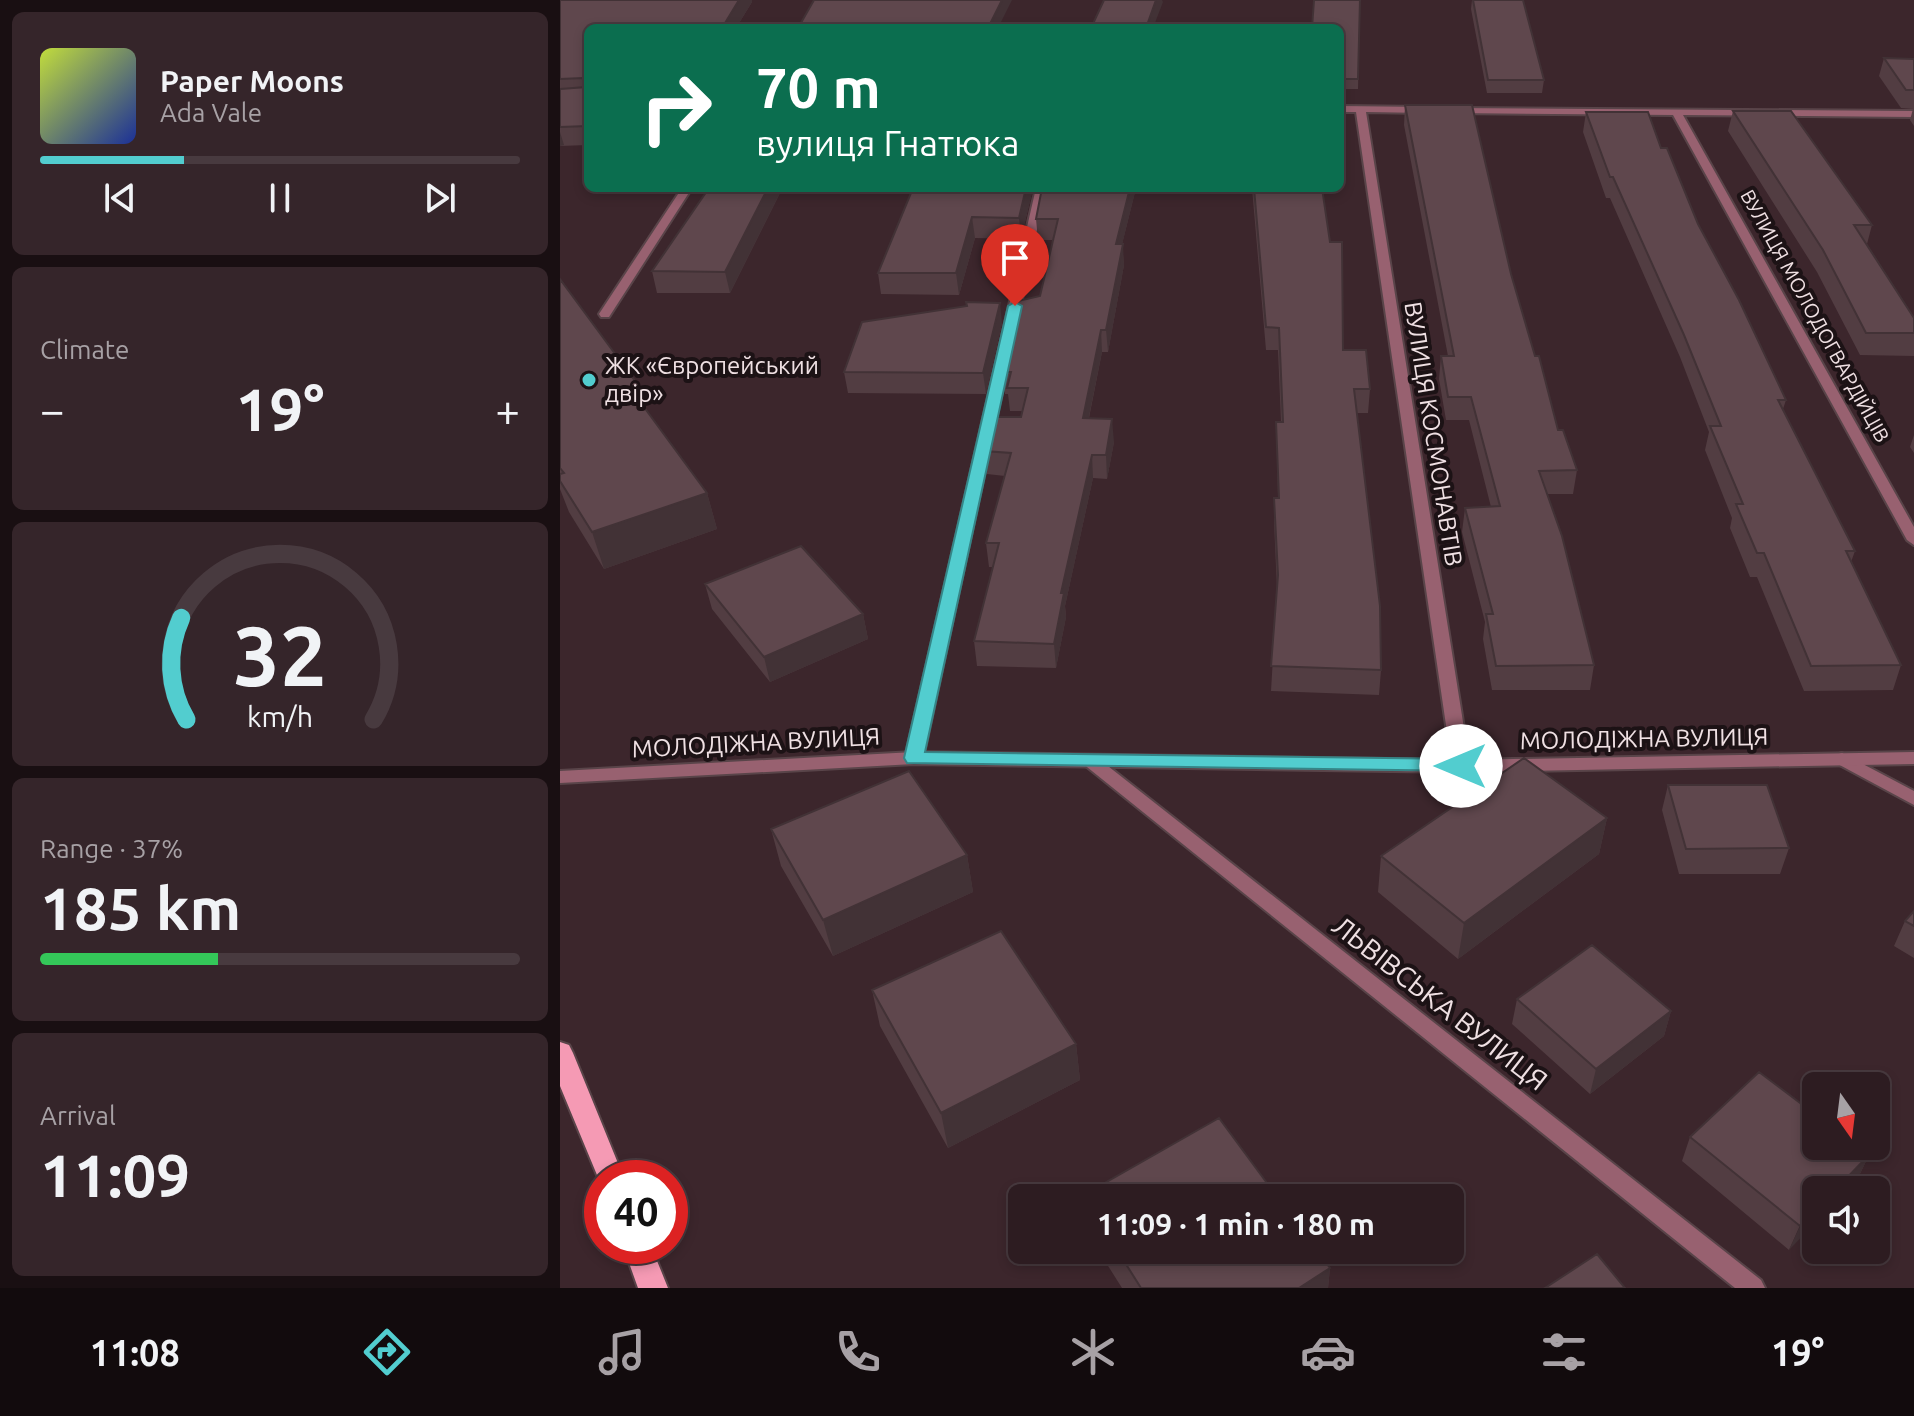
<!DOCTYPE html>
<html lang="en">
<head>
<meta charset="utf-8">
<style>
  body { margin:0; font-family:Ubuntu,sans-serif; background:#35252a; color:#f1f3f6; height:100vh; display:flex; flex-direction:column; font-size:30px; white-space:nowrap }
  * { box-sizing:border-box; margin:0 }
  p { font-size:26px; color:#a7a1a5 }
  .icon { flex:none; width:44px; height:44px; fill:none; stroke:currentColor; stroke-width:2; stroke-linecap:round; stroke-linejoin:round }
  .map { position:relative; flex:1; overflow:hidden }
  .side { display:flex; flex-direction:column; gap:12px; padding:12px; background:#190f12; width:560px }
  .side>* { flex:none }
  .hud { position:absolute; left:24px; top:24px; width:760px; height:168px; border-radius:12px; box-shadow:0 4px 12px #0003,0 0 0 2px #483a3f; background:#0b6e4f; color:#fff; overflow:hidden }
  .needle { width:52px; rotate:166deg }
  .buttons { position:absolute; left:1242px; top:1072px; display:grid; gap:16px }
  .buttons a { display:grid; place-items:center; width:88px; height:88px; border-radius:12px; background:#2d1c21; box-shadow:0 4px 12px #0003,0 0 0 2px #483a3f; font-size:40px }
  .speed { position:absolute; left:24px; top:1160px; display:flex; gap:16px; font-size:40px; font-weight:700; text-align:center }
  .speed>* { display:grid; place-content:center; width:104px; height:104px; border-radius:50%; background:#2d1c21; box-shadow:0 4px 12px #0003,0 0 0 2px #483a3f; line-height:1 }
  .speed .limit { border:12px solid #d22; background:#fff; color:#111 }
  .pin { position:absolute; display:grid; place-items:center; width:68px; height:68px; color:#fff; margin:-82px -34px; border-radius:50% 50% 50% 0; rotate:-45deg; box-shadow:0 0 8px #0007 }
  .pin .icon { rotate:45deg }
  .me { position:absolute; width:88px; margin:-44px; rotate:270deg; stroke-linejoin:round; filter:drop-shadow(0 0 6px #0008) }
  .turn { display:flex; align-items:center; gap:28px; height:168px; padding:0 40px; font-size:36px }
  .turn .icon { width:104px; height:104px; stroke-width:2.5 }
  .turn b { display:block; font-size:56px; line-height:68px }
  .big { font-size:60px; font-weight:700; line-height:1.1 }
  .side .widget { flex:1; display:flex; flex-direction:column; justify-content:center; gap:12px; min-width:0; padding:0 28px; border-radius:12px; background:#35252a }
  .side .dial { align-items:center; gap:0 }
  .dial svg { height:208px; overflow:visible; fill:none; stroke:#483a3f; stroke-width:7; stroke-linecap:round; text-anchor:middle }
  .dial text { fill:#f1f3f6; stroke:none }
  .song { display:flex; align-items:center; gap:24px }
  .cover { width:96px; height:96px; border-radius:12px; background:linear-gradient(135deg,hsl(70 70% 55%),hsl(230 70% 35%)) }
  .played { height:8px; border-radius:4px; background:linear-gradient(90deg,#52cdcf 30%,#483a3f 30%) }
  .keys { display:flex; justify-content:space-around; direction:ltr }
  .heat { display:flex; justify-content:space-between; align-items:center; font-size:44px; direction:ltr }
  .charge { height:12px; border-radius:6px; background:linear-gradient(90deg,#34c759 37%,#483a3f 0) }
  .trip { position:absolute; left:448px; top:1184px; width:456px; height:80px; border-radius:12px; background:#2d1c21; box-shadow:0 4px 12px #0003,0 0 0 2px #483a3f; font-weight:700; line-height:80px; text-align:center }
  .menu { display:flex; height:128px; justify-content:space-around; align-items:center; background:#120b0d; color:#a7a1a5 }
  .menu .icon { width:56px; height:56px }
  .menu .on { color:#52cdcf }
  .menu b { font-size:36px; color:#f1f3f6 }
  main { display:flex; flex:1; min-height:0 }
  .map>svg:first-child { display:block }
</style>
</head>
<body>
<main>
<section class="side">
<div class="widget">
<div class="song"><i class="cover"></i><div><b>Paper Moons</b><p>Ada Vale</p></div></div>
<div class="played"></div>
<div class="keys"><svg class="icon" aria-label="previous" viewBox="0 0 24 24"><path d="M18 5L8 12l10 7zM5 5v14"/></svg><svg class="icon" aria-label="pause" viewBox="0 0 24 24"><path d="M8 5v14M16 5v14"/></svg><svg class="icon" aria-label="next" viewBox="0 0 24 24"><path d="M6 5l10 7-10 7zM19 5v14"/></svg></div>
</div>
<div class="widget"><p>Climate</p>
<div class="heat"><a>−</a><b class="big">19°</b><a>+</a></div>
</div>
<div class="widget dial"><svg viewBox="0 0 100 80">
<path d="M14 69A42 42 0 1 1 86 69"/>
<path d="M14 69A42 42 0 0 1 12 30" stroke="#52cdcf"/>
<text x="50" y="56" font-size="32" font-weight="700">32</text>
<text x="50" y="72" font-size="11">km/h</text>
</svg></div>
<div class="widget"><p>Range · 37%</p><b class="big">185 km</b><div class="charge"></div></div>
<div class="widget"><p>Arrival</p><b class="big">11:09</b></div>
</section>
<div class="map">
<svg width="1354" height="1288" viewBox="0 0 1354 1288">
  <rect width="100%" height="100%" fill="#3c262c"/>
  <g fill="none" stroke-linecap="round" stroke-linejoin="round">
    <defs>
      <path id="minor" d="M780 106 866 107 871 110 866 113 806 112 910 766 907 770H895L892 766 796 112H780Z
        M890 108 1354 111V117L1123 115 1354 527V545L1347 540 1113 115 894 113 889 110Z
        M122 188H132L49 317H41L39 314Z
        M476 188H486L363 758 360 762H348L345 758Z
        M1282 753 1354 791V805L1276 763 1273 759 1276 755Z
        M533 757 539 759 1201 1280 1205 1288H1175L527 767 524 763 527 759Z"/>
      <path id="tertiary" d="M354 752 901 760 1354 752V764L901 772 354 764 0 783V771Z"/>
      <path id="primary" d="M0 1042 9 1045 13 1053 64 1178H42V1187L0 1086Z
        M63 1246H91L108 1288H78Z"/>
    </defs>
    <use href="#minor" stroke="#594449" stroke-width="4"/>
    <use href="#tertiary" stroke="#594449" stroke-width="4"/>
    <use href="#primary" stroke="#594449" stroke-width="4"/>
    <use href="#minor" fill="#986170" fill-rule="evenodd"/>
    <use href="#tertiary" fill="#986170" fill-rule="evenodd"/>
    <use href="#primary" fill="#f59ab4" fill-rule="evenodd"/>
  </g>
  <path fill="#523d42" d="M0 0 192 2 176 28H28V145L0 146Z
    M800 0 798 89H780V28Z
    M912 0H963L984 80 982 93H927L911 9Z
    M1324 58 1354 59V126L1350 120 1353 109 1341 108 1319 76Z
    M845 105 951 274 975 356 998 430 1017 470 1013 494H987L1034 665 1030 690H932L923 639 925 622 902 532 905 508 931 507 909 420H886L879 379 881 356H888L844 125Z
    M1173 111 1312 225 1307 244 1354 318V356L1300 355 1257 272 1168 131Z
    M1026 112 1101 148 1138 224 1226 400 1223 409 1295 551 1291 562 1341 665 1333 690 1244 691 1197 577H1190L1170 528 1172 518 1145 450 1149 432 1120 357 1050 198H1046L1023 132Z
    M149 188H244L241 193H220L170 293H97L92 271Z
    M353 188H473L461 239 415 238 399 295 321 294 318 273Z
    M576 188 562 244 564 265 548 352H542L529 418 554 442 547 479 533 478 505 606 506 617 496 668 417 666 414 641 433 567H429L426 543 445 476 427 474 424 451 461 417 462 411H450L448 394H445L442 372 480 296 493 240H478L476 219Z
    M692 188H762L783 350 810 389 808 413H797L821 670 819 695 711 691 717 589 714 522V498H718L716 422H721L718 350H706Z
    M0 279 78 385 84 407 147 493 157 529 44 569 9 512 0 489Z
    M442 323 426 394 288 393 284 372Z
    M1354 435V453L1350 447Z
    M145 584 303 614 308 639 210 682 152 609Z
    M1108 785 1229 848 1220 874H1119L1102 810Z
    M1047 818 1039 854 898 959 818 892 821 856Z
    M211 829 407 855 413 892 273 956 221 866Z
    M1354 911V958L1334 946 1345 921Z
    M312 990 516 1044 520 1080 388 1148 320 1026Z
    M957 999 1111 1011 1104 1036 1030 1094 952 1024Z
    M1130 1137 1309 1155 1297 1180 1287 1190H1256L1229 1250 1122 1161Z
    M538 1250H756L770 1268 768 1288H562Z"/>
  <path fill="#423236" d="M179 0H192V2L176 28H162Z
    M442 0H452L438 28H428Z
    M596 0H602L603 2 593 28H586Z
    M0 132 4 145 0 146Z
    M208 188H219L220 193 170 293 165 272Z
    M466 188H473L461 239 459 218Z
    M570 188H576L557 265 556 244Z
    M412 217 415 238 399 295 396 273Z
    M563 244 564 265 548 352 546 330Z
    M440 303 442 323 426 394 423 373Z
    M541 330 542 352 524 441 523 418Z
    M78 385 88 421 70 388Z
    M552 419 554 442 547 479 546 455Z
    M532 455 533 478 505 606 506 617 496 668 494 644 501 593Z
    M147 493 157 529 44 569 32 532Z
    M303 614 308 639 210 682 204 657Z
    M1047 818 1039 854 898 959 904 923Z
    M407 855 413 892 273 956 263 920Z
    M1111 1011 1104 1036 1030 1094 1036 1069Z
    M516 1044 520 1080 388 1148 381 1113Z
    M1309 1155 1297 1180 1287 1190H1275Z
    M1256 1209V1222L1229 1250 1240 1226Z
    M770 1268 768 1288H739Z"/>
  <path fill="#5f474d" stroke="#423236" stroke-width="2" d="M0 0H179L162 28H28V126L0 127V89L26 87 23 78 0 79Z
    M254 0H442L428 28H238Z
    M544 0H596L586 28H531Z
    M754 0H800L798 79H780V28H752Z
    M913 0H963L984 80H928Z
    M1324 58 1354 59V90H1346Z
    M845 105H912L951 274 975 356H979L998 430H1003L1017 470 979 471 1002 536 1034 665 936 666 926 614H933L905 508 940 506 911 397H888L881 356H894Z
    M1173 111H1231L1312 225H1294L1354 318V333H1306L1263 250Z
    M1026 112H1088L1101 148H1107L1138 224 1179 300 1226 400H1218L1295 551H1286L1341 665 1251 666 1204 553H1197L1176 504H1183L1150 426H1161L1124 335 1053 177H1050Z
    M149 188H208L165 272 92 271Z
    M353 188H466L459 218 412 217 396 273H318Z
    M482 188H570L556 244H563L546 330H541L523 418 552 419 546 455H532L501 593H504L494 644 414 641 439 543H426L451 453 424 451 432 417H461L468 388H447L451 372H442L458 301 480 296 498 219H476Z
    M694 188H762L770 242H782L783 350H806L810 389H794L820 606 821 670 711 666 718 575 714 498H719L716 422H723L719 328 706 327Z
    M0 279 78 385 70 388 147 493 32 532 0 481V474L4 473 0 468Z
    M406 302 440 303 423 373 284 372 302 322 407 306Z
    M241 546 303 614 204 657 145 584Z
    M964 758 1047 818 904 923 821 856Z
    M349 771 407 855 263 920 211 829Z
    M1108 785H1207L1229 848 1126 849Z
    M1354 911V926L1345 921Z
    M441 931 516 1044 381 1113 312 990Z
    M1032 945 1111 1011 1036 1069 957 999Z
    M1199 1072 1256 1115V1146H1297L1309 1155 1275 1190H1256V1209L1240 1226 1130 1137Z
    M659 1118 718 1198H523L522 1196Z
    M557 1250H756L770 1268 739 1288H581Z
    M1037 1254 1065 1288H985Z"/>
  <path fill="#52cdcf" stroke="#358587" stroke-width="2" d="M455 302 462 306 365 752 901 759 911 766 908 771 347 763 344 758 448 306Z"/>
  <circle fill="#52cdcf" stroke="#1c1215" stroke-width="3" cx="29" cy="380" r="8"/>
  <g text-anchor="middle" stroke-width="8" stroke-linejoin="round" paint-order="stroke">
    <g font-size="20" fill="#efe0e3" stroke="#1c1215">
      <text transform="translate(1255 316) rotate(61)" y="7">ВУЛИЦЯ МОЛОДОГВАРДІЙЦІВ</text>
    </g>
    <g font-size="24" fill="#efe0e3" stroke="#1c1215" text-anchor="start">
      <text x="45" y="374">ЖК «Європейський<tspan x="45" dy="28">двір»</tspan></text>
    </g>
    <g font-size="24" fill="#efe0e3" stroke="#1c1215">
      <text transform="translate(873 434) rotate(81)" y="8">ВУЛИЦЯ КОСМОНАВТІВ</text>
      <text transform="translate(1084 739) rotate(-1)" y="8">МОЛОДІЖНА ВУЛИЦЯ</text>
      <text transform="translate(196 743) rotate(-3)" y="8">МОЛОДІЖНА ВУЛИЦЯ</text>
    </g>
    <g font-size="28" fill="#efe0e3" stroke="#1c1215">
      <text transform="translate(880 1003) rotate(38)" y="10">ЛЬВІВСЬКА ВУЛИЦЯ</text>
    </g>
  </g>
</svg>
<div class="buttons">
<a><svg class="needle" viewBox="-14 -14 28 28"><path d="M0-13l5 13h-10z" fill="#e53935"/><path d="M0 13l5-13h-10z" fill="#a7a1a5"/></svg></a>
<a><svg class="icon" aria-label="sound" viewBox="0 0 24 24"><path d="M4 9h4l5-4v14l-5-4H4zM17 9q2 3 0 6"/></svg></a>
</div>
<div class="speed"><div class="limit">40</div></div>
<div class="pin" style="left:455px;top:306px;background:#d93025"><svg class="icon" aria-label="arrive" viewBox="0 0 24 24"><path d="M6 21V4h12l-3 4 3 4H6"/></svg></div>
<svg class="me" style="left:901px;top:766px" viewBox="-20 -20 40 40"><circle r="19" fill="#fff"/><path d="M0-13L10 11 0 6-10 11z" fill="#52cdcf"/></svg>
<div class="trip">11:09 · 1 min · 180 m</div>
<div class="hud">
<div class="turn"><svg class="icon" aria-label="right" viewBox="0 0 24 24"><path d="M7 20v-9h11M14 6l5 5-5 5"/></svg><div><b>70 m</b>вулиця Гнатюка</div></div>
</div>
</div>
</main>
<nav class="menu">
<b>11:08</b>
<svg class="icon on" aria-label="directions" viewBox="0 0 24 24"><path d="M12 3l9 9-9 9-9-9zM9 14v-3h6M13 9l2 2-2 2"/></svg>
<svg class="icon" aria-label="music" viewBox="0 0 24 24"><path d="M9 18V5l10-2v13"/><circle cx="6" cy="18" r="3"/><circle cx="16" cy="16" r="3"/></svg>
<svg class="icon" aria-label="phone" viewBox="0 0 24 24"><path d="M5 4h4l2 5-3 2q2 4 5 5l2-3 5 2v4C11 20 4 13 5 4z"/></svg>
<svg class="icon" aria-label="climate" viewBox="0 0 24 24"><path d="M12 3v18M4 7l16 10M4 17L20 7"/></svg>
<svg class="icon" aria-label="car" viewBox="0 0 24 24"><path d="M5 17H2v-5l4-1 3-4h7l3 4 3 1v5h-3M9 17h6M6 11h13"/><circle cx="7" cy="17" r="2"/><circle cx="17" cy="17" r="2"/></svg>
<svg class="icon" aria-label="filters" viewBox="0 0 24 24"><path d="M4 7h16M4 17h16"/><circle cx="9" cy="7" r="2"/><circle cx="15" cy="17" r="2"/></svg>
<b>19°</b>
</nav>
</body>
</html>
